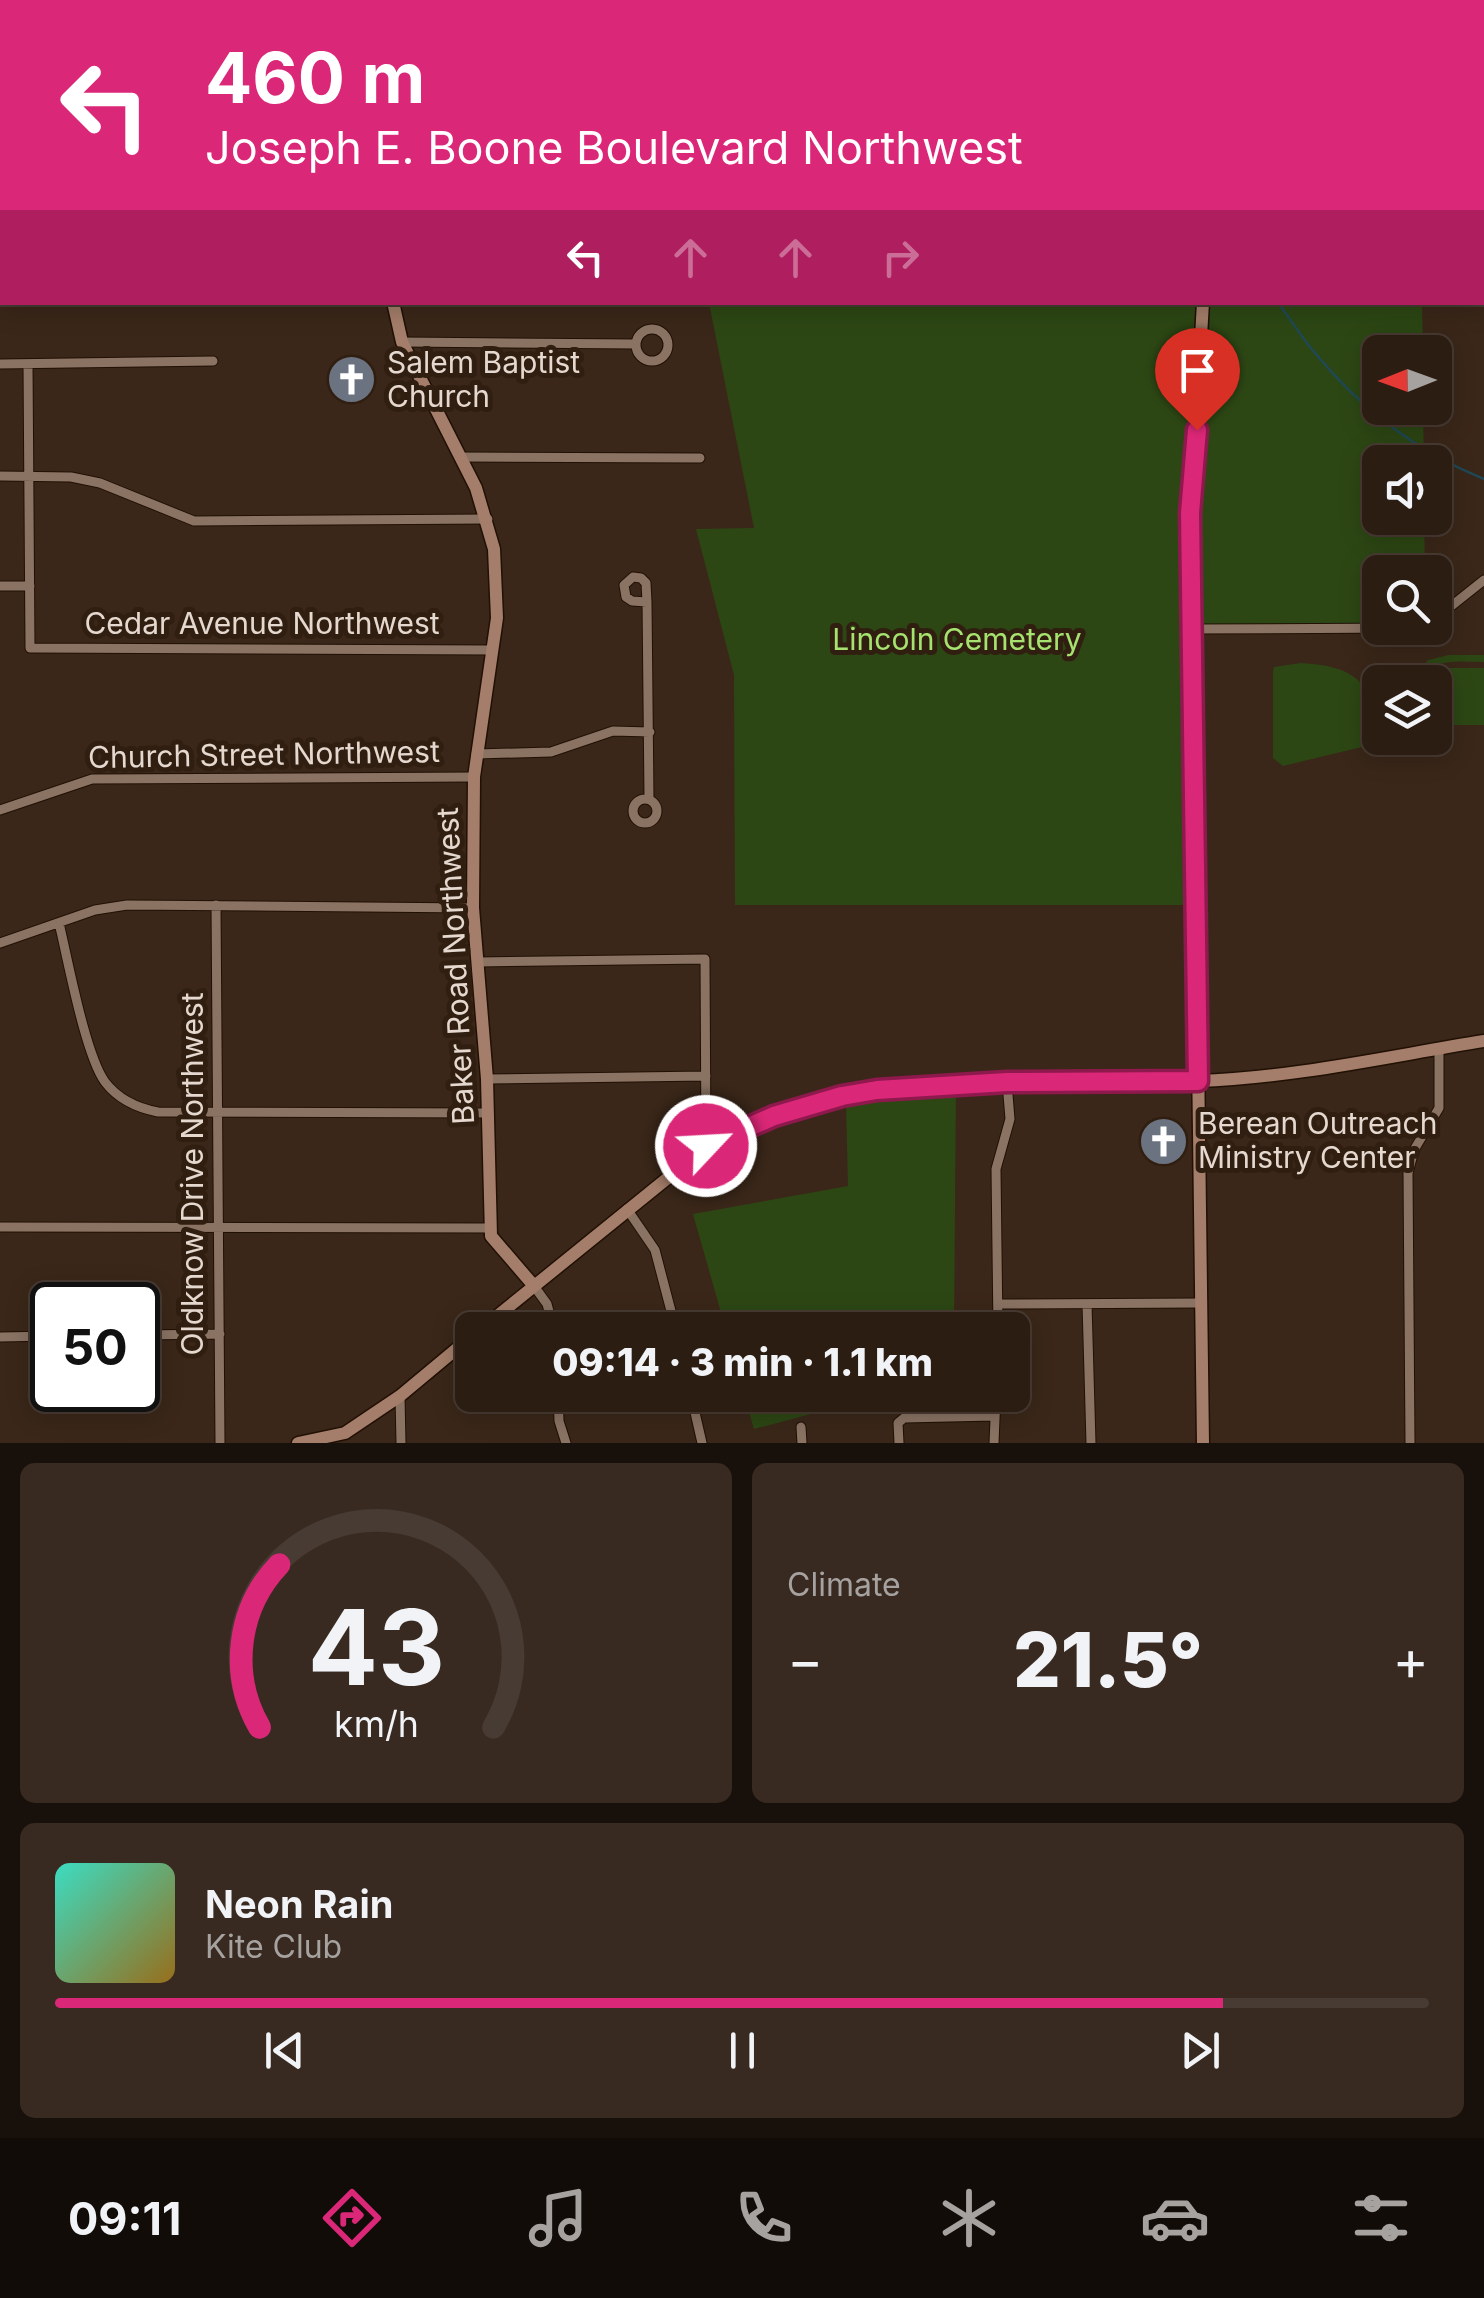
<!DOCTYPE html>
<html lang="en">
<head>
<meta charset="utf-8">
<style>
  body { margin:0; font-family:Inter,sans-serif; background:#382a21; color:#f1f3f6; height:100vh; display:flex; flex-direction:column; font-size:38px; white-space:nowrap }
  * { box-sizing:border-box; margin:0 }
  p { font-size:32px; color:#a6a2a0 }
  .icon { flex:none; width:55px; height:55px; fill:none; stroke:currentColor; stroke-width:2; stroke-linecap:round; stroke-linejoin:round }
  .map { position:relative; height:1443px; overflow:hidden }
  .details { display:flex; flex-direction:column; gap:20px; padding:20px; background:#18100a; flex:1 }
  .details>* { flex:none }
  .hud { position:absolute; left:0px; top:0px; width:1485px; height:305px; box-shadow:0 5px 25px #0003,0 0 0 2px #483b33; background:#db2777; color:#fff; overflow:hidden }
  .needle { width:65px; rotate:269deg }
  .fabs { position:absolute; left:1362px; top:335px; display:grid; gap:20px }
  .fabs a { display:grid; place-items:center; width:90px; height:90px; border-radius:15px; background:#2c1d13; box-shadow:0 5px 25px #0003,0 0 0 2px #483b33; font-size:50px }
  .speed { position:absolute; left:30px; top:1282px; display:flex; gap:20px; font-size:50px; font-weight:700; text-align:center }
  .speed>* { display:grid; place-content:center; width:130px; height:130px; border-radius:50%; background:#2c1d13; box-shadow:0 5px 25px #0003,0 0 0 2px #483b33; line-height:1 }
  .speed .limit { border:5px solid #111; border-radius:15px; background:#fff; color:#111 }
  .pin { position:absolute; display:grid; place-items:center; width:85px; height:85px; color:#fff; margin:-102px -42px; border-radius:50% 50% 50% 0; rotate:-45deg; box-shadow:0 0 10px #0007 }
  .pin .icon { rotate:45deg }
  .me { position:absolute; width:110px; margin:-55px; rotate:65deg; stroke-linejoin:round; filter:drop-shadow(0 0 8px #0008) }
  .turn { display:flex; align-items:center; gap:35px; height:210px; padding:0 40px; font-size:45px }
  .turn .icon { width:130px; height:130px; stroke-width:2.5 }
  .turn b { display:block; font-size:70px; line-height:85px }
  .lanes { display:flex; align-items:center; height:95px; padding:0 40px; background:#0003; justify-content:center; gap:50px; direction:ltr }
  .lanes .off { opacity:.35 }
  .big { font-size:75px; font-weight:800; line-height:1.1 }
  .details .widget { flex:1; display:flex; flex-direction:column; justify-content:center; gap:15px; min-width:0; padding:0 35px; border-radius:15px; background:#382a21 }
  .details .dial { align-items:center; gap:0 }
  .dial svg { height:260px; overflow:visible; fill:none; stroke:#483b33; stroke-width:7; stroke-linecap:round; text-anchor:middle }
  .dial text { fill:#f1f3f6; stroke:none }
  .song { display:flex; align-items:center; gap:30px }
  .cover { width:120px; height:120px; border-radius:15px; background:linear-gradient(135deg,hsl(170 70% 55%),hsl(40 70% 35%)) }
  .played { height:10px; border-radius:5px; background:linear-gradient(90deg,#db2777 85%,#483b33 85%) }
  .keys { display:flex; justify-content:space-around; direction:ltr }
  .heat { display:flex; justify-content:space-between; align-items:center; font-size:55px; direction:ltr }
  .details .tiles { flex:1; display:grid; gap:20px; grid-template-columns:1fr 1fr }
  .widget:last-child { grid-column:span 2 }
  .trip { position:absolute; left:455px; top:1312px; width:575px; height:100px; border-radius:15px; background:#2c1d13; box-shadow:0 5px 25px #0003,0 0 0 2px #483b33; font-weight:800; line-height:100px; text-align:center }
  .tab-bar { display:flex; height:160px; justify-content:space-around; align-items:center; background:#120c08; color:#a6a2a0 }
  .tab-bar .icon { width:70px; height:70px }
  .tab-bar .on { color:#db2777 }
  .tab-bar b { font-size:45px; color:#f1f3f6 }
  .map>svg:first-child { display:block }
</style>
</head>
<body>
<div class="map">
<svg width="1484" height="1443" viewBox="0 0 1484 1443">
  <rect width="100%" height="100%" fill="#3a2719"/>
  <path fill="#2d4714" d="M693 0H1073L1076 2H693Z
    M709 303H1422L1423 352H1380V408H1423L1424 462H1380V518H1424L1425 572H1380V626H1197L1198 475 1185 472 1181 513 1184 905H735L734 675 696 529 754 528Z
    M1449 655H1484V662C1458 662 1432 657 1416 682H1410L1428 660Z
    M1301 663C1358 666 1378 685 1374 744L1283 766 1273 758V672L1274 667Z
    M1444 668H1484V725H1444Z
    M956 1081 954 1330H726L693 1214 848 1186 846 1100Z
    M744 1395H883L754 1429Z"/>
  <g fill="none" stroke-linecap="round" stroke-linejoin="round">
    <path stroke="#1f4956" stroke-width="2.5" d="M1042 0 1043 2
      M1482 86 1484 85
      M1277 302C1291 319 1301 337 1315 353 1361 409 1417 452 1484 479"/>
    <defs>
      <path id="street" d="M264 0V2
        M637 0V2
        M0 196H2
        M636 345a16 16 0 1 1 32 0a16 16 0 1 1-32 0Z
        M402 342 636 344
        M0 364 213 361
        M28 364 30 648 493 650
        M460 457 700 458
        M0 476 71 477 100 483 194 521 488 519
        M633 577 641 578 646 583 647 602 632 601 626 597 624 585Z
        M0 586H30
        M647 602 649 799
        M1435 619 1484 580
        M1192 629 1406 628
        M476 754 551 752 613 731 650 732
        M633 811a12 12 0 1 1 24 0a12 12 0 1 1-24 0Z
        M0 810 92 779 474 777
        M216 905 220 1443
        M59 923C68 960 85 1054 105 1082 118 1099 137 1108 158 1112L488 1113
        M0 943 95 910 127 905 473 908
        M478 962 705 959 706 1147
        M487 1079 706 1076
        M627 1209 655 1250 676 1330
        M0 1227 491 1228
        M534 1286 547 1304 554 1330
        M998 1304 1200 1303
        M1087 1304 1091 1443
        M998 1330 996 1169 1010 1119 1007 1083
        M138 1335 220 1334
        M0 1337 52 1336
        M558 1395 559 1421 566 1443
        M691 1395 702 1443
        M400 1396 401 1443
        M801 1427 802 1443
        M899 1443 898 1423 904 1418 994 1416
        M994 1443 996 1395
        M1410 1443 1408 1173 1414 1150 1439 1108V1048"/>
      <path id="secondary" d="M373 0V2
        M1081 0 1083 2
        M393 302 402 342 476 488 494 549 497 618 474 777 473 908 487 1079 491 1236 534 1286
        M480 1330 706 1147C750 1125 794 1107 841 1096 953 1071 1083 1085 1198 1081 1293 1078 1390 1056 1484 1041
        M298 1443 345 1433 400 1396 472 1336
        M1203 1443 1191 513 1203 302"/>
    </defs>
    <use href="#street" stroke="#211004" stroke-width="11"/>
    <use href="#secondary" stroke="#211004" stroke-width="15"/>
    <use href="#street" stroke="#8a7363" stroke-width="9"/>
    <use href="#secondary" stroke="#a47e6a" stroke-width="12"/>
  </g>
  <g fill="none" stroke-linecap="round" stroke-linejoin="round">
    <defs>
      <path id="route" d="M706 1146 774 1116 842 1096 877 1090 1007 1082 1198 1081 1190 513 1197 430"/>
    </defs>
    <use href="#route" stroke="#8e194d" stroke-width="25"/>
    <use href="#route" stroke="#db2777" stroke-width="18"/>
  </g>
  <defs>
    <symbol id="church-disc" viewBox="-11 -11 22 22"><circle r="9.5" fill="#6b7280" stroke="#301e10"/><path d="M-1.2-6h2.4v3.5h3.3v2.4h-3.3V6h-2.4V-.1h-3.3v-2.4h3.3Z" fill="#fff"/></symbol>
  </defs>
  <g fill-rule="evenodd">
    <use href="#church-disc" x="324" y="352" width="55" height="55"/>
    <use href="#church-disc" x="1136" y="1114" width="55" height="55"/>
  </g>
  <g text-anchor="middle" stroke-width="10" stroke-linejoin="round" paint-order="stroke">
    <g font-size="30" fill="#e5d8cf" stroke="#301e10" text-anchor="start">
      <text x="387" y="373">Salem Baptist<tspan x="387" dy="34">Church</tspan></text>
      <text x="1198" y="1134">Berean Outreach<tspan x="1198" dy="34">Ministry Center</tspan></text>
    </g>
    <g font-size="30" fill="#e5d8cf" stroke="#301e10">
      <text x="262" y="634">Cedar Avenue Northwest</text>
      <text transform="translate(264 755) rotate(-1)" y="10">Church Street Northwest</text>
      <text transform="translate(456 966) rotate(-93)" y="10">Baker Road Northwest</text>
      <text transform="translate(193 1174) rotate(-90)" y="10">Oldknow Drive Northwest</text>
    </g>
    <g font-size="30" fill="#a5e26f" stroke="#301e10">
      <text x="957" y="650">Lincoln Cemetery</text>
    </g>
  </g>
</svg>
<div class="fabs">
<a><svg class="needle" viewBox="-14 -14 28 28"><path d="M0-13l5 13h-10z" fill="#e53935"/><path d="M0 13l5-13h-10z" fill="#a6a2a0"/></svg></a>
<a><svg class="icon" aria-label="sound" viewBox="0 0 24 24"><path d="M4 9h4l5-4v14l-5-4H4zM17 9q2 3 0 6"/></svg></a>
<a><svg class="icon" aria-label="search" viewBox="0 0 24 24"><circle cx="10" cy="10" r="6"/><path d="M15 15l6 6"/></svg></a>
<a><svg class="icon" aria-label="layers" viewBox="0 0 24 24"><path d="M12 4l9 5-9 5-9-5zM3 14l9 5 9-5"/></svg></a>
</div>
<div class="speed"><div class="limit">50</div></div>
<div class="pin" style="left:1197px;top:430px;background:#d93025"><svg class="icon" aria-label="arrive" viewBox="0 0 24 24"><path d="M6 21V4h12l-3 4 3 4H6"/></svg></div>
<svg class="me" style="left:706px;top:1146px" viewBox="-20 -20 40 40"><circle r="17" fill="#db2777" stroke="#fff" stroke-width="3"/><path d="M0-11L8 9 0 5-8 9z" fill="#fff"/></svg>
<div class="trip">09:14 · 3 min · 1.1 km</div>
<div class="hud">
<div class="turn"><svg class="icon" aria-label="left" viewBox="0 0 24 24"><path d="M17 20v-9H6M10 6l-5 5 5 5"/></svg><div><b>460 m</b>Joseph E. Boone Boulevard Northwest</div></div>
<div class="lanes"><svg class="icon" aria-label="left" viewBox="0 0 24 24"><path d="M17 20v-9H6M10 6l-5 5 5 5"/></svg><svg class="icon off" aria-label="ahead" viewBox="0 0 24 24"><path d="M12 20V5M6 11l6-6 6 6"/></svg><svg class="icon off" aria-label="ahead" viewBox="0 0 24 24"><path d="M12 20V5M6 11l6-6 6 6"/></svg><svg class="icon off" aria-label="right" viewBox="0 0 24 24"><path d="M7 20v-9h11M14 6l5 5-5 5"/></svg></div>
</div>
</div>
<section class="details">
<div class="tiles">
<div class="widget dial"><svg viewBox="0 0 100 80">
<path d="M14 69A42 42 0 1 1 86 69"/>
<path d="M14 69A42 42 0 0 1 20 19" stroke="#db2777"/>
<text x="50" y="56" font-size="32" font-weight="700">43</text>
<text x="50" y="72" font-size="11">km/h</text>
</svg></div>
<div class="widget"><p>Climate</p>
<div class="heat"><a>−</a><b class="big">21.5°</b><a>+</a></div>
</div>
<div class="widget">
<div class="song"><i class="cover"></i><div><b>Neon Rain</b><p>Kite Club</p></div></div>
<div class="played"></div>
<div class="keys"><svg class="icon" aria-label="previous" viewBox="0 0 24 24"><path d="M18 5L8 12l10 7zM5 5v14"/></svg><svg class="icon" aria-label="pause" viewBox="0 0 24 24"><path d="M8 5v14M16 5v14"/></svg><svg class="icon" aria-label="next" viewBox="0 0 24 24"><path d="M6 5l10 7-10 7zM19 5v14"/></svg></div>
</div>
</div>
</section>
<nav class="tab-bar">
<b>09:11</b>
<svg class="icon on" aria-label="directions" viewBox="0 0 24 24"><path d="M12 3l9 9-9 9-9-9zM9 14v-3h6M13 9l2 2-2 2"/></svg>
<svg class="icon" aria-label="music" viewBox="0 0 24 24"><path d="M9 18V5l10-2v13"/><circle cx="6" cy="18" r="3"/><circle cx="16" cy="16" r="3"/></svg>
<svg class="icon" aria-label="phone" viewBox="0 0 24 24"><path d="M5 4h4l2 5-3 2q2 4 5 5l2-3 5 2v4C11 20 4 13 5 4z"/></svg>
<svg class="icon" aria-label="climate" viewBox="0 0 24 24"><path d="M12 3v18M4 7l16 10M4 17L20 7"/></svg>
<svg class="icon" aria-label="car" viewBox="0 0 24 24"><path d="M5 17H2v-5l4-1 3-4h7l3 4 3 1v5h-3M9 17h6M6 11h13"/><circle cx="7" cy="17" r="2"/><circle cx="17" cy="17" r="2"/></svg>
<svg class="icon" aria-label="filters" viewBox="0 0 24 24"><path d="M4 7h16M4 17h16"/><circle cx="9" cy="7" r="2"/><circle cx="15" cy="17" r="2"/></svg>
</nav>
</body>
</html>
